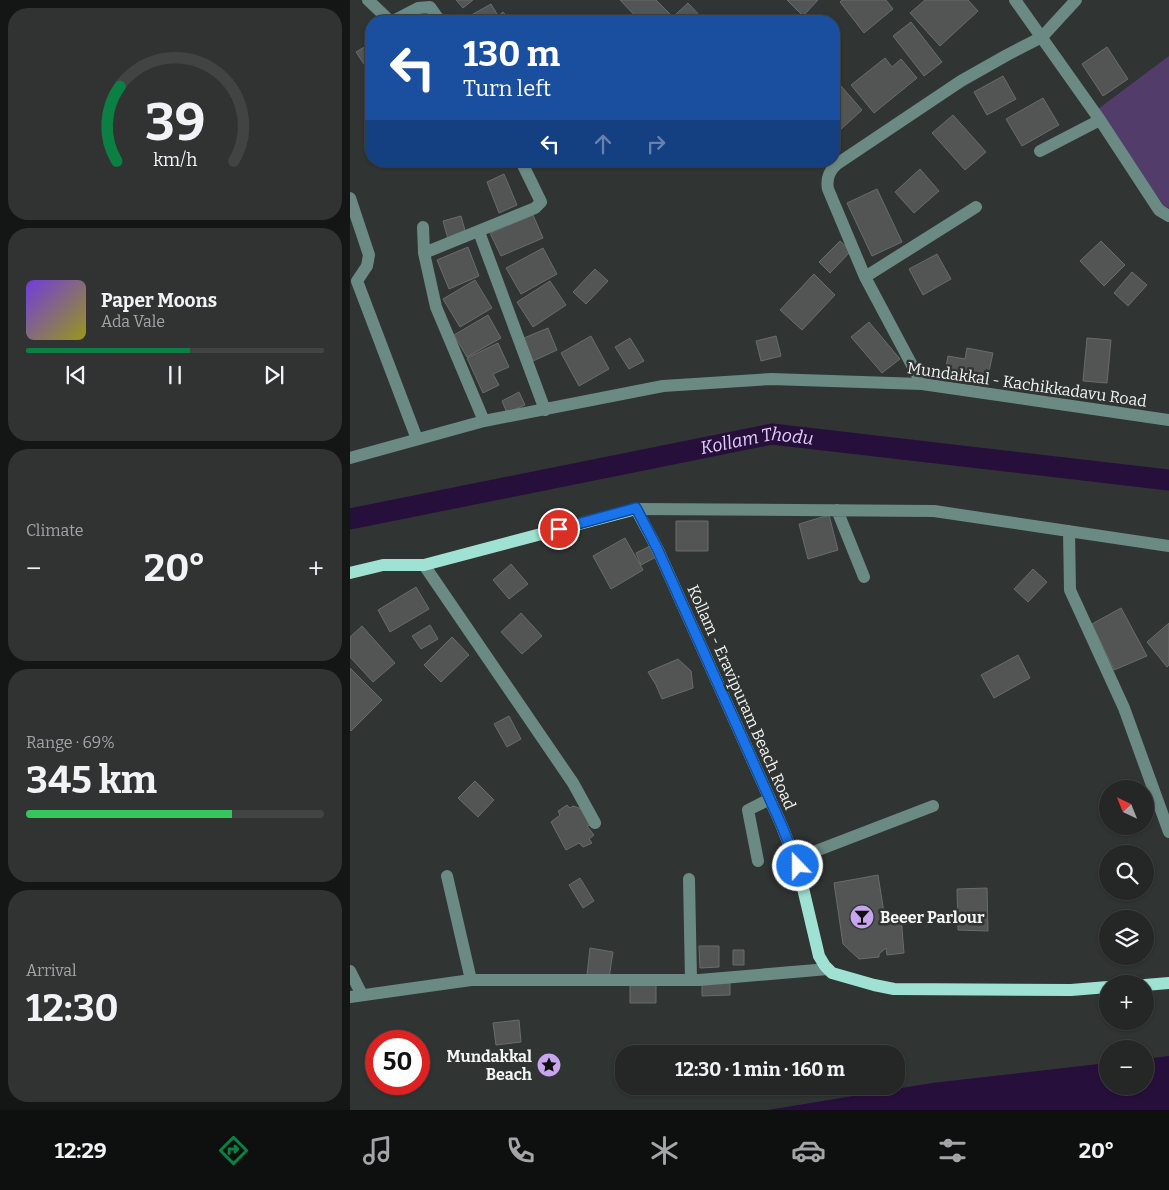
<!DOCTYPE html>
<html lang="en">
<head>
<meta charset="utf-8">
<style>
  body { margin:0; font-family:Bitter,serif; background:#303332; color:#f1f3f6; height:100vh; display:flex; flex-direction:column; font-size:19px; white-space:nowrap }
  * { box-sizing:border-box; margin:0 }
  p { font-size:16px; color:#a3a5a7 }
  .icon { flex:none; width:28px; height:28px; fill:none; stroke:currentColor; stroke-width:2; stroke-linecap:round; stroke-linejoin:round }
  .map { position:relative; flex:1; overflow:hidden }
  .details { display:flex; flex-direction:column; gap:8px; padding:8px; background:#141515; width:350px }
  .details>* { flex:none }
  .banner { position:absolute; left:15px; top:15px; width:475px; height:152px; border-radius:20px; box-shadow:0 1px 4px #0004,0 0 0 1px #414443; background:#1a4fa0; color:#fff; overflow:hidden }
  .needle { width:32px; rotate:317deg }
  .buttons { position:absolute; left:749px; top:780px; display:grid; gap:10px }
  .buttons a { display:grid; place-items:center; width:55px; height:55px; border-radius:50%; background:#242726; box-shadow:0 1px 4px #0004,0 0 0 1px #414443; font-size:25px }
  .speed { position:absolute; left:15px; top:1030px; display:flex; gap:10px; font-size:25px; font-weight:700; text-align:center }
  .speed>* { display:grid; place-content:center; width:65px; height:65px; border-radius:50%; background:#242726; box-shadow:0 1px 4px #0004,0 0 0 1px #414443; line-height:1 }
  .speed .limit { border:8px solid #d22; background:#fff; color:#111 }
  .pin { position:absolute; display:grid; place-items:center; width:42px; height:42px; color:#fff; margin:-21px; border:2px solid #fff; border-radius:50%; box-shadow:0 1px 5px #0007 }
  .me { position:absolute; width:55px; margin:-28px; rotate:338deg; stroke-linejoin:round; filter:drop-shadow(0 0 4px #0008) }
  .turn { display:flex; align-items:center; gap:18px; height:105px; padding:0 15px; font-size:22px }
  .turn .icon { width:65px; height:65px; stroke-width:2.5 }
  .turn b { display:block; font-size:35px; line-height:42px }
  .lanes { display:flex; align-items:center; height:48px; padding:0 15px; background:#0003; justify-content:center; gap:25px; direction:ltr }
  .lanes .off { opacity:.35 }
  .big { font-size:38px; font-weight:700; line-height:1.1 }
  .details .tile { flex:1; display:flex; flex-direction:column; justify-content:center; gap:8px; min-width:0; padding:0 18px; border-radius:20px; background:#303332 }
  .details .dial { align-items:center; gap:0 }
  .dial svg { height:130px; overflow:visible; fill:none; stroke:#414443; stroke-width:7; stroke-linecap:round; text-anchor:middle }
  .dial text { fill:#f1f3f6; stroke:none }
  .song { display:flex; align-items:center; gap:15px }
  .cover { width:60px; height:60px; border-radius:8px; background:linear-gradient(135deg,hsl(260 70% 55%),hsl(60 70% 35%)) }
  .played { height:5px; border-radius:2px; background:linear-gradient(90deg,#0b8043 55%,#414443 55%) }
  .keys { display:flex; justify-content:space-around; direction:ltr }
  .heat { display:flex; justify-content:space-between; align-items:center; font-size:28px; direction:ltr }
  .charge { height:8px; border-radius:4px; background:linear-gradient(90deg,#34c759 69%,#414443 0) }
  .trip { position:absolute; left:265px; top:1045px; width:290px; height:50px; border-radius:20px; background:#242726; box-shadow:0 1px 4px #0004,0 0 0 1px #414443; font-weight:700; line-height:50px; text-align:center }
  .dock { display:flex; height:80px; justify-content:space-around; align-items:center; background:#0e100f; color:#a3a5a7 }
  .dock .icon { width:35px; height:35px }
  .dock .current { color:#0b8043 }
  .dock b { font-size:22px; color:#f1f3f6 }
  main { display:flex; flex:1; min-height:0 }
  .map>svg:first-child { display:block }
</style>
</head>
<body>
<main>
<section class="details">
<div class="tile dial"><svg viewBox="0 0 100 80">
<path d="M14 69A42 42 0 1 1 86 69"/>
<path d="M14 69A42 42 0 0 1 16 23" stroke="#0b8043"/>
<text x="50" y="56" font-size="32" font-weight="700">39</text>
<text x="50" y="72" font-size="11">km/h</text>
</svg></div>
<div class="tile">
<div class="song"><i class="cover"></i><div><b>Paper Moons</b><p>Ada Vale</p></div></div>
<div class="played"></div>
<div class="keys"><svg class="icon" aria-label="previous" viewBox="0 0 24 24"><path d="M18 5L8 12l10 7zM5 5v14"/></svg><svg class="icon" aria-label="pause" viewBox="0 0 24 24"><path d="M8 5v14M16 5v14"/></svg><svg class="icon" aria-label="next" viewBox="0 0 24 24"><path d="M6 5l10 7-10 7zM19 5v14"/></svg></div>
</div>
<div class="tile"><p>Climate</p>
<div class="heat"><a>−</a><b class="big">20°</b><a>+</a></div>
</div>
<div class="tile"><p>Range · 69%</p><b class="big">345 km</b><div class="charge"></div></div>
<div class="tile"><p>Arrival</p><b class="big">12:30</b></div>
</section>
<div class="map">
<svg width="819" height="1110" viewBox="0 0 819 1110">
  <rect width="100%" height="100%" fill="#303433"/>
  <path fill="#523c6a" d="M819 56V208L814 206 748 109Z"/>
  <path fill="#270f3b" d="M819 1056V1110H418L582 1083 757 1063 758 1086H795V1059Z"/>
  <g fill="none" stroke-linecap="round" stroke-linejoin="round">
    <path stroke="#270f3b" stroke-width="21" id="s1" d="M0 519 422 434 819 480"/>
  </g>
  <path fill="#525554" stroke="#686c6b" d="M106 0H123L113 8Z
    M270 0H306L323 17 319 21H290Z
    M437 0H468L453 16Z
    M492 0H536L543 9 514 33 490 2Z
    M575 0H618L628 11 590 46 560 13Z
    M338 3 352 18 348 21H332L326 14Z
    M141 4 147 14 136 21H118L116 18Z
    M153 12 161 21H143Z
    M561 22 592 62 574 76 543 36Z
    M21 43V63L16 67 6 52Z
    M757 47 778 79 753 96 732 64Z
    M535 58 542 67 551 59 567 78 524 113 501 85Z
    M21 70V81L16 74Z
    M653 76 666 99 637 115 624 92Z
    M484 78 512 110 489 131 484 126Z
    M693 98 709 125 672 146 656 119Z
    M603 115 636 152 615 170 582 133Z
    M570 169 589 191 564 213 545 192Z
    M154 174 167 205 149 213 137 182Z
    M527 189 552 242 522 256 497 203Z
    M183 215 193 238 151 256 140 233Z
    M111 216 116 234 98 239 93 221Z
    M490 241 501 251 480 273 469 262Z
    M751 241 775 265 754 286 730 261Z
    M118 247 129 276 99 289 87 260Z
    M193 248 207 274 171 294 156 268Z
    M587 254 601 279 573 295 559 269Z
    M245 269 258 281 236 304 223 292Z
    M782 272 797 285 778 306 764 293Z
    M464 274 485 295 452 330 430 310Z
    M125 280 142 308 110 327 93 299Z
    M200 281 216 305 183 327 167 302Z
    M138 315 151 338 117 357 104 335Z
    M519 322 550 359 532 373 501 337Z
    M198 328 207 350 183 361 174 338Z
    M241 336 259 369 229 386 211 353Z
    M426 336 431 356 411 361 406 341Z
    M280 338 294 361 279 369 265 347Z
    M737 338 761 340 757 383 733 381Z
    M148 343 159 367 143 374 149 385 133 393 117 358Z
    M617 348 643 353 636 385 594 377 598 356 615 359Z
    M169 392 175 405 157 413 152 401Z
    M479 515 488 550 458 559 449 524Z
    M326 521H358V551H326Z
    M275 538 293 570 261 589 243 556Z
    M300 546 306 557 291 565 286 553Z
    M161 564 178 584 159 599 143 580Z
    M683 569 697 582 678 602 664 589Z
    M66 587 79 609 40 632 28 610Z
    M771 608 797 656 764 670 742 624Z
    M171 613 192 636 172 654 151 632Z
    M819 623V665L817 667 797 642Z
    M80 625 88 639 71 649 62 636Z
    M12 626 45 663 23 682 0 657V637Z
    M102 637 119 655 91 682 74 665Z
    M668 655 680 678 644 698 631 675Z
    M328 659 341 671 343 688 312 699 306 685 298 672Z
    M0 668 32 700 1 731 0 730Z
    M159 716 171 739 157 747 144 724Z
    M125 781 144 800 128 817 108 798Z
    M217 805 220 808 223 806 238 811 245 823 237 826 244 835 239 839 242 843 233 847 229 843 216 850 201 822 210 815 208 811Z
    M528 875 535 919 551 916 554 953 537 955 536 948 529 954V957L509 959 493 944 484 883Z
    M230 878 244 901 233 908 219 885Z
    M637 888 638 931 608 930 607 889Z
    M349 946H369V967L350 968Z
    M240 948 263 952 259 978 237 975Z
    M383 950H394V965H383Z
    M380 983V995L352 996V984Z
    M280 985H306V1003H280Z
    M169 1020 171 1042 146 1045 143 1023Z"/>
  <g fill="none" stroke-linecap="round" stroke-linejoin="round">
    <path stroke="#6b8a83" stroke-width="12" d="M18 0 40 21
      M665 0 750 120 809 210 819 216
      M43 21 68 8 80 7 90 21
      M690 151 750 120
      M0 198 19 255 17 266 7 281 67 439
      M73 227 74 253
      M129 232 195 410
      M515 277 626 207
      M572 384 515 277 478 189C476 179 479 171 487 164L611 81 657 55 692 37 726 0
      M134 421 86 307 74 253 185 208 191 202 171 161
      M0 458 134 421 313 386 421 379 572 384 819 420
      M286 509 584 511 819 546
      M487 510 514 577
      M719 531 720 590 774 708 819 832
      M74 565 223 783 245 823
      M445 859 583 806
      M408 861 398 810 420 799
      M97 876 121 980
      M339 879 341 980
      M0 971 12 995
      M0 997 121 980H349L478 969"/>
    <path stroke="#9fe2d3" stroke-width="12" d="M0 573 33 565H74L286 509 307 548 431 824 448 867 469 956 475 966 482 973 524 985 544 989 721 990 758 987
      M795 985 819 983"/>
  </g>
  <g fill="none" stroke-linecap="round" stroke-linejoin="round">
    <defs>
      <path id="route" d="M209 529 286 508 307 548 431 824 448 866"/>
    </defs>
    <use href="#route" stroke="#114b97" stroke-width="12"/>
    <use href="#route" stroke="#1a73e8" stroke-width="9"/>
  </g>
  <defs>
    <symbol id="bar-disc" viewBox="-11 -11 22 22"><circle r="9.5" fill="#c8a6ef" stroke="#303433"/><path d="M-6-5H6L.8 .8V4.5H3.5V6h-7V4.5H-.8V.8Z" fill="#111"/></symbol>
    <symbol id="sight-disc" viewBox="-11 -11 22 22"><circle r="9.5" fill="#c8a6ef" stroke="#303433"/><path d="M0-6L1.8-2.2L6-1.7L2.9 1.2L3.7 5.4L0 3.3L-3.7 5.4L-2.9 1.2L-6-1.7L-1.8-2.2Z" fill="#111"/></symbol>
  </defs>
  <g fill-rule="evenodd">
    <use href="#bar-disc" x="498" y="903" width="28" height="28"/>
    <use href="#sight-disc" x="185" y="1051" width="28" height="28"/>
  </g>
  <g text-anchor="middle" stroke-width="5" stroke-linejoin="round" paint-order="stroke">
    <g font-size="16" fill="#f3f5f4" stroke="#303433">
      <text transform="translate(677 384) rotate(8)" y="6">Mundakkal - Kachikkadavu Road</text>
      <text transform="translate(392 697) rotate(66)" y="6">Kollam - Eravipuram Beach Road</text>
    </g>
    <g font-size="16" font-weight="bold" fill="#f3f5f4" stroke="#303433" text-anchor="start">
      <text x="530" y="923">Beeer Parlour</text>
      <text x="182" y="1062" text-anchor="end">Mundakkal<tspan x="182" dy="18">Beach</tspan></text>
    </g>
    <g font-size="18" font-style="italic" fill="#e0cbfa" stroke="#303433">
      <text dy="6" stroke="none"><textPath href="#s1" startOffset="415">Kollam Thodu</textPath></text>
    </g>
  </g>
</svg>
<div class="buttons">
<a><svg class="needle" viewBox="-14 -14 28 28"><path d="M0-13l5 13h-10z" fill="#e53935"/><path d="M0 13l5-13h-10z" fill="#a3a5a7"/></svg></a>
<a><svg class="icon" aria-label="search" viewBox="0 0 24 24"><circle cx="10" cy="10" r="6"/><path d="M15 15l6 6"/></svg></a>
<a><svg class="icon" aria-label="layers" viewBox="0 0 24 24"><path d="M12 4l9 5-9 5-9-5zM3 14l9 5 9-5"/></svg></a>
<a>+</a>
<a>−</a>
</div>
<div class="speed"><div class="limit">50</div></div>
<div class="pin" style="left:209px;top:529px;background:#d93025"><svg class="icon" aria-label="arrive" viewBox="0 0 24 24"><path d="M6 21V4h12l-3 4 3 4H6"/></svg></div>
<svg class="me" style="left:448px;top:866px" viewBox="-20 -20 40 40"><circle r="17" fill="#1a73e8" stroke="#fff" stroke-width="3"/><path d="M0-11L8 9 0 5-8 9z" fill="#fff"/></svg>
<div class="trip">12:30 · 1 min · 160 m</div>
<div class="banner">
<div class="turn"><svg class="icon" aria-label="left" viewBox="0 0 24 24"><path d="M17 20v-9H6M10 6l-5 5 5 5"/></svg><div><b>130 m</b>Turn left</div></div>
<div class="lanes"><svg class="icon" aria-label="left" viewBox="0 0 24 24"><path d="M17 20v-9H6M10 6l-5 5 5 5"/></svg><svg class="icon off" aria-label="ahead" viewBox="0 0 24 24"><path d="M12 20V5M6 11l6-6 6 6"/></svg><svg class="icon off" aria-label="right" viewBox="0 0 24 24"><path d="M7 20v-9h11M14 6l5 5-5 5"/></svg></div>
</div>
</div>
</main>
<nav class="dock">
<b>12:29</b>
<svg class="icon current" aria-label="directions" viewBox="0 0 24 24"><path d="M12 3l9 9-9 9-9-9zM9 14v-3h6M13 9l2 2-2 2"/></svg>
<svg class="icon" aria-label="music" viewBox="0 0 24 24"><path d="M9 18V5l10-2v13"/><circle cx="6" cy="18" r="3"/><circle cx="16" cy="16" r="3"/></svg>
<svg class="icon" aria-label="phone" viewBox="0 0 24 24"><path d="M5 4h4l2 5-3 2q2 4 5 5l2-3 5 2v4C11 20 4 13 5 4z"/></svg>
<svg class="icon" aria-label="climate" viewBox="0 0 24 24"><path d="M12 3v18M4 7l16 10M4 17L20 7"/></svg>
<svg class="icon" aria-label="car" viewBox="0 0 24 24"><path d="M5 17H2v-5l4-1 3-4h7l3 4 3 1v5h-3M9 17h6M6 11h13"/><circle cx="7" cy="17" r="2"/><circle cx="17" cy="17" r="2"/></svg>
<svg class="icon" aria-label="filters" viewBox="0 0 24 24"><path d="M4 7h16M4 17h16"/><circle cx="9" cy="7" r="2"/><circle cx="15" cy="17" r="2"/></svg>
<b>20°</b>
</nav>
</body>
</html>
